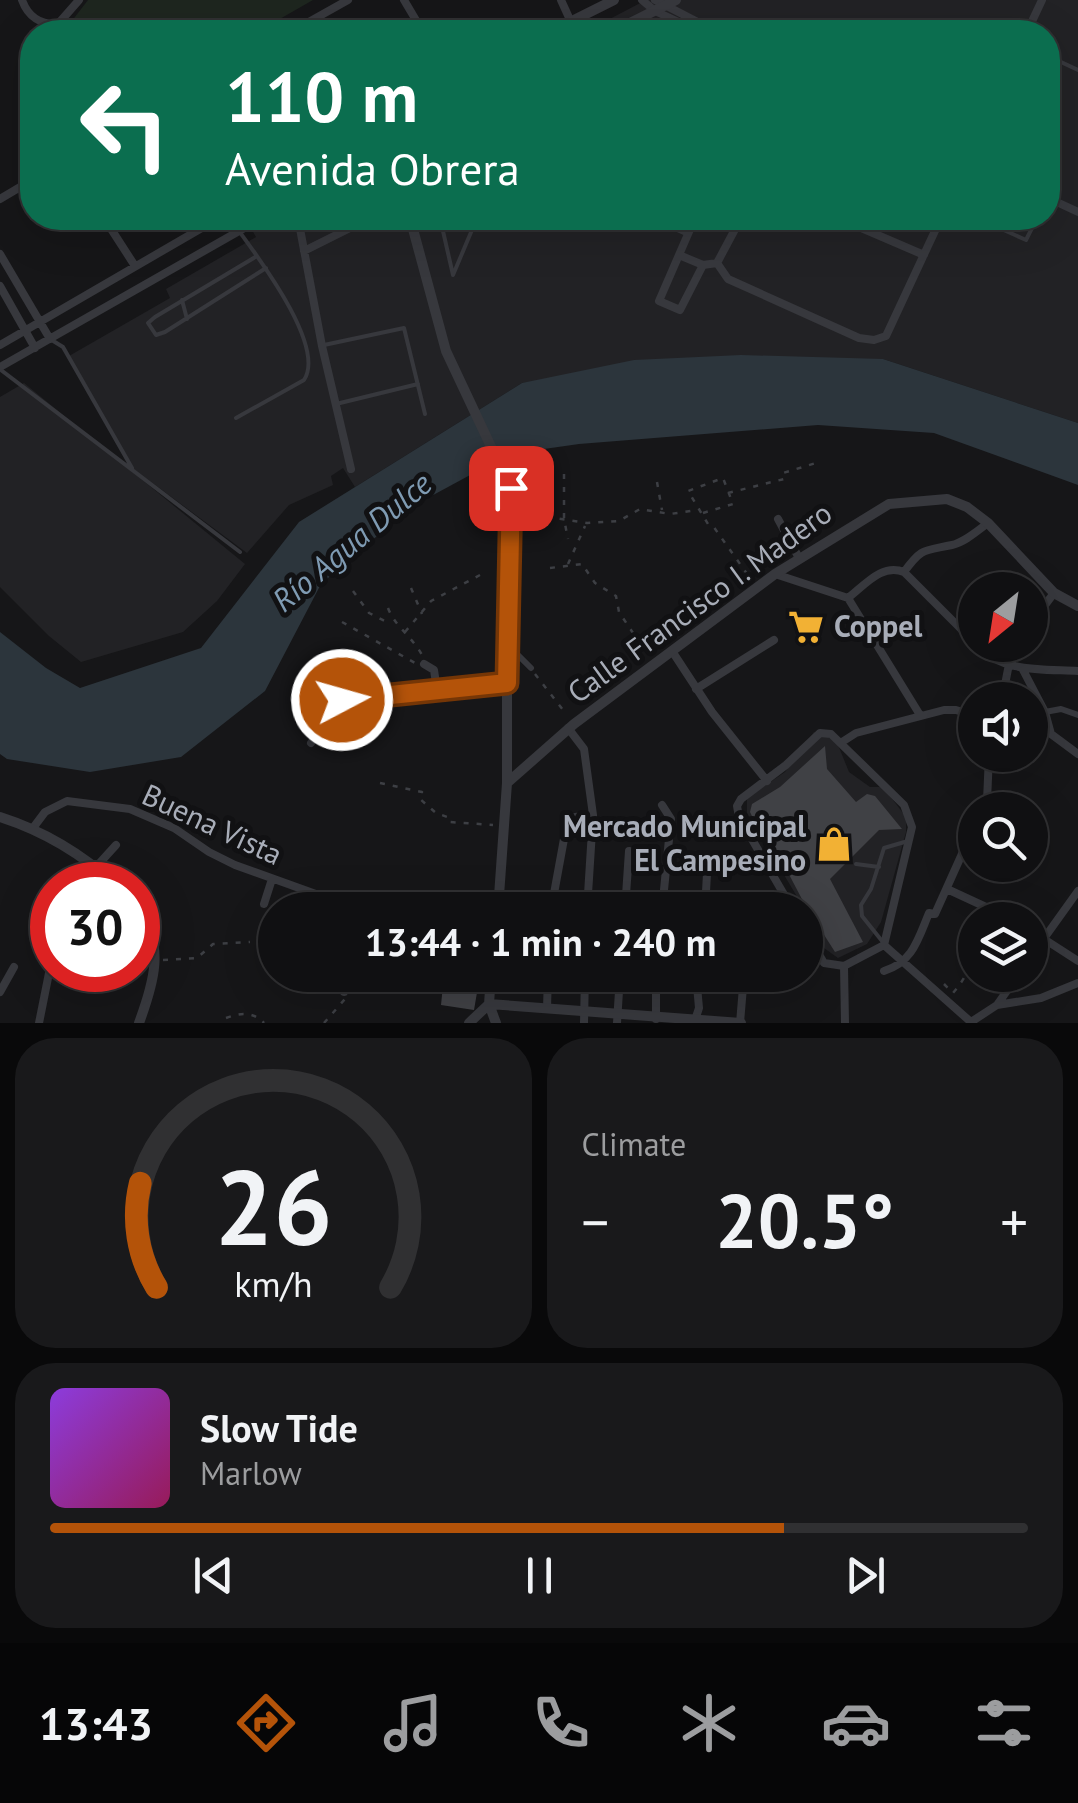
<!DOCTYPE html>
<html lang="en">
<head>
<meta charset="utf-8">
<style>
  body { margin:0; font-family:"PT Sans",sans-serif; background:#19191b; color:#f1f3f6; height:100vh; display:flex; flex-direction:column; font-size:38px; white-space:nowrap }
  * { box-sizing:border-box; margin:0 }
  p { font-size:32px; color:#9c9d9f }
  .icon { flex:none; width:55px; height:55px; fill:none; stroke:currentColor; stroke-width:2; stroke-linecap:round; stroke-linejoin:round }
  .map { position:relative; height:1023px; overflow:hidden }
  .details { display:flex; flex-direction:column; gap:15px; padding:15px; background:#09090a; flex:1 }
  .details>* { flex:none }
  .guide { position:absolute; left:20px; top:20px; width:1040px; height:210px; border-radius:40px; box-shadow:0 10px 40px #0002,0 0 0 2px #303032; background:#0b6e4f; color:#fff; overflow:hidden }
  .needle { width:65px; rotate:210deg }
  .controls { position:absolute; left:958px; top:572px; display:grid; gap:20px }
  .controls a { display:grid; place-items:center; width:90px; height:90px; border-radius:50%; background:#101012; box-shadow:0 10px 40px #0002,0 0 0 2px #303032; font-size:50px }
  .speed { position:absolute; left:30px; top:862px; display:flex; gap:20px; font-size:50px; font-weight:700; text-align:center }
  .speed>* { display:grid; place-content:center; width:130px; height:130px; border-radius:50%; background:#101012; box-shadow:0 10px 40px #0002,0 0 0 2px #303032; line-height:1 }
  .speed .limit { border:15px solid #d22; background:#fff; color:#111 }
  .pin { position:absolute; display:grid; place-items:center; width:85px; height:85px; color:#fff; margin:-42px; border-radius:20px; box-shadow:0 5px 15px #0006 }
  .me { position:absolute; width:110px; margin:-55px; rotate:84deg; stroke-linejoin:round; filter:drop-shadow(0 0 8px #0008) }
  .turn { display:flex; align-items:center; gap:35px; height:210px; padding:0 40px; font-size:45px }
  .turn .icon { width:130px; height:130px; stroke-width:2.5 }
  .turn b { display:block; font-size:70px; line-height:85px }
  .big { font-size:75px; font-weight:700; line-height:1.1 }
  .details .card { flex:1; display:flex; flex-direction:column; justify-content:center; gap:15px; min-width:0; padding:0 35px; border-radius:40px; background:#19191b }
  .details .dial { align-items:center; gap:0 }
  .dial svg { height:260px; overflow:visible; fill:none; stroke:#303032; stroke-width:7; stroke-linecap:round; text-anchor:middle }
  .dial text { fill:#f1f3f6; stroke:none }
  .song { display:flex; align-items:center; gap:30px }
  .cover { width:120px; height:120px; border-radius:15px; background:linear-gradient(135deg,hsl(270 70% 55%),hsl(330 70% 35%)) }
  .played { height:10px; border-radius:5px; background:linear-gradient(90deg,#b45309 75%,#303032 75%) }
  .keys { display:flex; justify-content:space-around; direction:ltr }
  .heat { display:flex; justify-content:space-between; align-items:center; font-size:55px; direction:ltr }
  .details .tiles { flex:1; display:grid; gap:15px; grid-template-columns:1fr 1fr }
  .card:last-child { grid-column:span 2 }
  .trip { position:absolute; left:258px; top:892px; width:565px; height:100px; border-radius:50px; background:#101012; box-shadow:0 10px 40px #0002,0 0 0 2px #303032; font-weight:700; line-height:100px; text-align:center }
  .menu { display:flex; height:160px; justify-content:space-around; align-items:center; background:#060607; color:#9c9d9f }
  .menu .icon { width:70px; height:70px }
  .menu .on { color:#b45309 }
  .menu b { font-size:45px; color:#f1f3f6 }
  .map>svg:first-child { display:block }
</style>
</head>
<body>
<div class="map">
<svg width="1078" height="1023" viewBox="0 0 1078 1023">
  <rect width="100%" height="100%" fill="#161618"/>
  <path fill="#222225" d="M646 0H1078V423L883 359 522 383 355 487 343 468 331 476 333 485 289 505 247 553 131 467 69 356 170 298 166 289 256 237 245 218H1048V32H585Z
    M24 383 245 564 217 601 183 632 81 662 49 636 0 587V397Z
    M814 732 836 740 849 772 870 787H883L906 817V832L881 922 867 944 838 958 824 948 805 910 747 813V798L785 772Z
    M349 975H424L413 994 348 988Z"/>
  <path fill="#1e261f" d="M88 0H313L257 32H72L68 26Z"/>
  <path fill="#2c353c" d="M741 355 883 359 1078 423V485L934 433 818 425 579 444 509 454 411 507 321 584 265 691 181 757 90 772 7 759 0 754V632L46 668 80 688 201 648 299 522 522 383 634 360Z"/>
  <path fill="#404145" d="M825 746 827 769 856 802 867 794 875 796 902 829 879 830 830 879 863 942 835 952 805 905 782 861 772 857 750 812 752 804 780 787Z
    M444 975H480L474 1010 441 1005Z"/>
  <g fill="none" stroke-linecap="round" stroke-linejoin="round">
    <path stroke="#3d3f44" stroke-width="2.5" stroke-dasharray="5 8" stroke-linecap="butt" d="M564 474V519L568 539
      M657 482 662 510
      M728 493 784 479 783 473 816 463
      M521 513 587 523 619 521 640 509 670 514 697 510
      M703 513 733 504 723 478 688 491 708 524 713 526 750 578
      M568 564 585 526
      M550 568 582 564 595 583 616 596 619 612 641 645 720 588
      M411 588 422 614
      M353 591 369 613 385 621 391 618
      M388 608C395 627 414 638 423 657
      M342 622 415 663
      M405 632 431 601 480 575
      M535 674 567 715
      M380 783 422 792 420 799 436 813 450 818V822L493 825
      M163 960 197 958 213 944 250 942
      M944 984 953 993C965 979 972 966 973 948
      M420 991 428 975
      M226 1018C240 1013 253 1011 264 1023
      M324 1023 345 999"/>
    <path stroke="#37383d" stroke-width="4" d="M1048 56 1078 70
      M440 218 453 275 477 218
      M650 218 686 234
      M977 218 1026 240 1037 218
      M257 256 155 317 148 323 156 335 165 332 266 268
      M182 300 187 319
      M50 339 63 347 132 468
      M324 345 404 328 425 414
      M1 370 240 552
      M336 404 418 384
      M236 418 304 380C326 347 260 260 239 231
      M856 864 879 867
      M882 941 862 916 861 905 871 889 884 848 908 841"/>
    <path stroke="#37383d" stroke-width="6" d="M507 644 531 668
      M1045 712 1061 709 1078 715"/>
    <path stroke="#37383d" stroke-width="8" d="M22 0C28 17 41 25 58 24L79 0
      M404 0 423 32
      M561 0 571 22
      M642 0 655 11 700 32
      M655 0 717 32
      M291 32 348 0
      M1027 32 1042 0
      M1048 198 1078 212
      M0 199 32 180
      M104 218 135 266
      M231 218 239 231
      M298 218 322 346 351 469
      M695 218 659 301 680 310 703 265 717 263 741 218
      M838 218 924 255
      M304 251 370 218
      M0 254 50 339
      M679 255 703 265
      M717 263 728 279 859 338 874 340 886 336 941 218
      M0 286 35 348
      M0 345 219 218
      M0 367 262 218
      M778 519 799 558
      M904 572C922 547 924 551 952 545 965 542 977 531 988 523
      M775 574 848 598 920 715
      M848 598C865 585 882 563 904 572L975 643
      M1030 625 1054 593
      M977 645C1002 673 1043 669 1078 671
      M672 651 712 712 767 781
      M424 664 434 670 437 690
      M1022 668 1045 712 1051 734 1078 754
      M696 689 774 640
      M320 697 342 699 507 683
      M1002 700 1009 664 1018 645
      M568 728 584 749 593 815 587 910
      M842 742 856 733 944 710H956L975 716
      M311 743 342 699
      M983 810 987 801 989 755
      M33 828 45 812 67 801 130 809 174 828 209 852 235 865 338 902 360 904 398 897 449 895 499 896 662 910H721
      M96 867 116 845
      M76 885 87 861
      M947 889 1014 920
      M264 904 272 879
      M705 909 708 856
      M551 910 566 828 575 817 593 815
      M625 910 629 851
      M662 910 671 819 662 805
      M793 910 739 817 737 806 741 799 786 765 820 733 831 734 904 805 912 827 884 945
      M1030 930 1078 961
      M805 931 824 963 844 966 884 945
      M884 945 972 1023
      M1030 958 1078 891
      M844 966 845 1023
      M884 971C913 962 918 939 929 913L935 914 975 825
      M0 992 14 967
      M344 992 346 975
      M997 1005 1018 975
      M547 1008 548 975
      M656 1019V975
      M971 1022 997 1005 1041 998 1078 983
      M39 1023 52 958
      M584 1023 585 975
      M617 1023 620 975
      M694 1023 699 1008 696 975
      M740 1023 744 975"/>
    <path stroke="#37383d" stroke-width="10" d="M550 32 614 0
      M612 32 676 0
      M410 218 446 351 511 489 507 561V783L498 910
      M507 783 574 724 775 574 889 504 947 499 967 507 988 523 1054 593 1078 606
      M0 817C44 831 82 854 116 885
      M138 910C166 945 153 985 139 1023
      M491 975 489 1004 496 1023
      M489 1004 741 1023
      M469 1023 489 1004"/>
  </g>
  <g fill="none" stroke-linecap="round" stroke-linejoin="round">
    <defs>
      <path id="route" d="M342 700 507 683 511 488"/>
    </defs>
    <use href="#route" stroke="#753606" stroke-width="25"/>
    <use href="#route" stroke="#b45309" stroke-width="18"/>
  </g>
  <defs>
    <symbol id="supermarket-bare" viewBox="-9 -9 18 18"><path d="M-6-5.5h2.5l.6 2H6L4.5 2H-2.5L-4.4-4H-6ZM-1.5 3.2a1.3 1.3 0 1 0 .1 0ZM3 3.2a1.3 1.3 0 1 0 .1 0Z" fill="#f2b134" stroke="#111113" stroke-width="2.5" paint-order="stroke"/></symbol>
    <symbol id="shop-bare" viewBox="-9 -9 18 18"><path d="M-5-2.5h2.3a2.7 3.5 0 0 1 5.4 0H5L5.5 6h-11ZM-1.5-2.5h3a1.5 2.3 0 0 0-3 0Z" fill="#f2b134" stroke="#111113" stroke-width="2.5" paint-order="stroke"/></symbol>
  </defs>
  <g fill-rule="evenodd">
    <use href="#supermarket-bare" x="781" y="602" width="50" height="50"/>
    <use href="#shop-bare" x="809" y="819" width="50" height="50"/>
  </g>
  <g text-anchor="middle" stroke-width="10" stroke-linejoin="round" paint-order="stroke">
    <g font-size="30" fill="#a8adb8" stroke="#111113">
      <text transform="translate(700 603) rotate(-36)" y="10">Calle Francisco I. Madero</text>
      <text transform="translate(212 825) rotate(25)" y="10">Buena Vista</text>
    </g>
    <g font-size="30" font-weight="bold" fill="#a8adb8" stroke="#111113" text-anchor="start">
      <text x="834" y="637">Coppel</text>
      <text x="806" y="837" text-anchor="end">Mercado Municipal<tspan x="806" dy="34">El Campesino</tspan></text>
    </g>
    <g font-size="32" font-style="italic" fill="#7f9bb3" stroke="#111113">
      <text transform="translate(352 542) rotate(-40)" y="11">Río Agua Dulce</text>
    </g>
  </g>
</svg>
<div class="controls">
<a><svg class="needle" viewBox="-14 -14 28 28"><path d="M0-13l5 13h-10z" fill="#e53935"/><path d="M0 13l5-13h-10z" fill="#9c9d9f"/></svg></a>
<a><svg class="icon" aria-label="sound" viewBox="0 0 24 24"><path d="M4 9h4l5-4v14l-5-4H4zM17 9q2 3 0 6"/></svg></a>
<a><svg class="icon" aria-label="search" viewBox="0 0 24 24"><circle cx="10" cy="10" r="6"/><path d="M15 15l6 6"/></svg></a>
<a><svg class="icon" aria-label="layers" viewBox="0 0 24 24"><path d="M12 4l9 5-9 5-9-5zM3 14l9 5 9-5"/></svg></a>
</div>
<div class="speed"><div class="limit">30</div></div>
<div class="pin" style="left:511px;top:488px;background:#d93025"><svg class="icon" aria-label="arrive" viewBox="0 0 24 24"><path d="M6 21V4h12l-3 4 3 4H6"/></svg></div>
<svg class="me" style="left:342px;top:700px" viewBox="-20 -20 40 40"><circle r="17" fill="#b45309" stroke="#fff" stroke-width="3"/><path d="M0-11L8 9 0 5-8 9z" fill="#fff"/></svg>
<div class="trip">13:44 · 1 min · 240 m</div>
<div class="guide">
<div class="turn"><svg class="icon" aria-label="left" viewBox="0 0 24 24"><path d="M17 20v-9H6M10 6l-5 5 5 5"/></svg><div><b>110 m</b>Avenida Obrera</div></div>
</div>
</div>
<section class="details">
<div class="tiles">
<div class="card dial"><svg viewBox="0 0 100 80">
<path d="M14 69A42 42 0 1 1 86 69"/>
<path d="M14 69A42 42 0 0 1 9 37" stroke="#b45309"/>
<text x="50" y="56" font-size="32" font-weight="700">26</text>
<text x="50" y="72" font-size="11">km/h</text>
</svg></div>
<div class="card"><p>Climate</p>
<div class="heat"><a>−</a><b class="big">20.5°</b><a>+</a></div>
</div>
<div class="card">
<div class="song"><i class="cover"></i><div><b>Slow Tide</b><p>Marlow</p></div></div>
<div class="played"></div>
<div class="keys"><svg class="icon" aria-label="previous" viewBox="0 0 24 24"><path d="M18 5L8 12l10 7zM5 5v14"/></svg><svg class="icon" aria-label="pause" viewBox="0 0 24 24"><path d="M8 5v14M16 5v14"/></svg><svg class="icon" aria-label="next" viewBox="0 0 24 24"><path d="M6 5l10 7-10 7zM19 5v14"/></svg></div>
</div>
</div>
</section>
<nav class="menu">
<b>13:43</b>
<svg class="icon on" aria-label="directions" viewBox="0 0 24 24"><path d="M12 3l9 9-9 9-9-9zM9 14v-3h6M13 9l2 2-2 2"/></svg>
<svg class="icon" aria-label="music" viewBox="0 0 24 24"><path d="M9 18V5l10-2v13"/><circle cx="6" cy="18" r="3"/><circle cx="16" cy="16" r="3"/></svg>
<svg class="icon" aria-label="phone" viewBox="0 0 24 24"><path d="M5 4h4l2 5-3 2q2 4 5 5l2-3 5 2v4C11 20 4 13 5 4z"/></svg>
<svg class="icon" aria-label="climate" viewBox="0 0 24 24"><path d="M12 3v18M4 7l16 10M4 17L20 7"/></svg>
<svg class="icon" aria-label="car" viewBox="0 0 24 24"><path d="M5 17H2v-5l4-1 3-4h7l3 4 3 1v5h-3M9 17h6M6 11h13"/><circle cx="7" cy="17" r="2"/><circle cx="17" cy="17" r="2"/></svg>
<svg class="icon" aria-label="filters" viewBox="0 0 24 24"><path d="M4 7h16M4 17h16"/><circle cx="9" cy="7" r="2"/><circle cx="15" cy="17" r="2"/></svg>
</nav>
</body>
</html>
